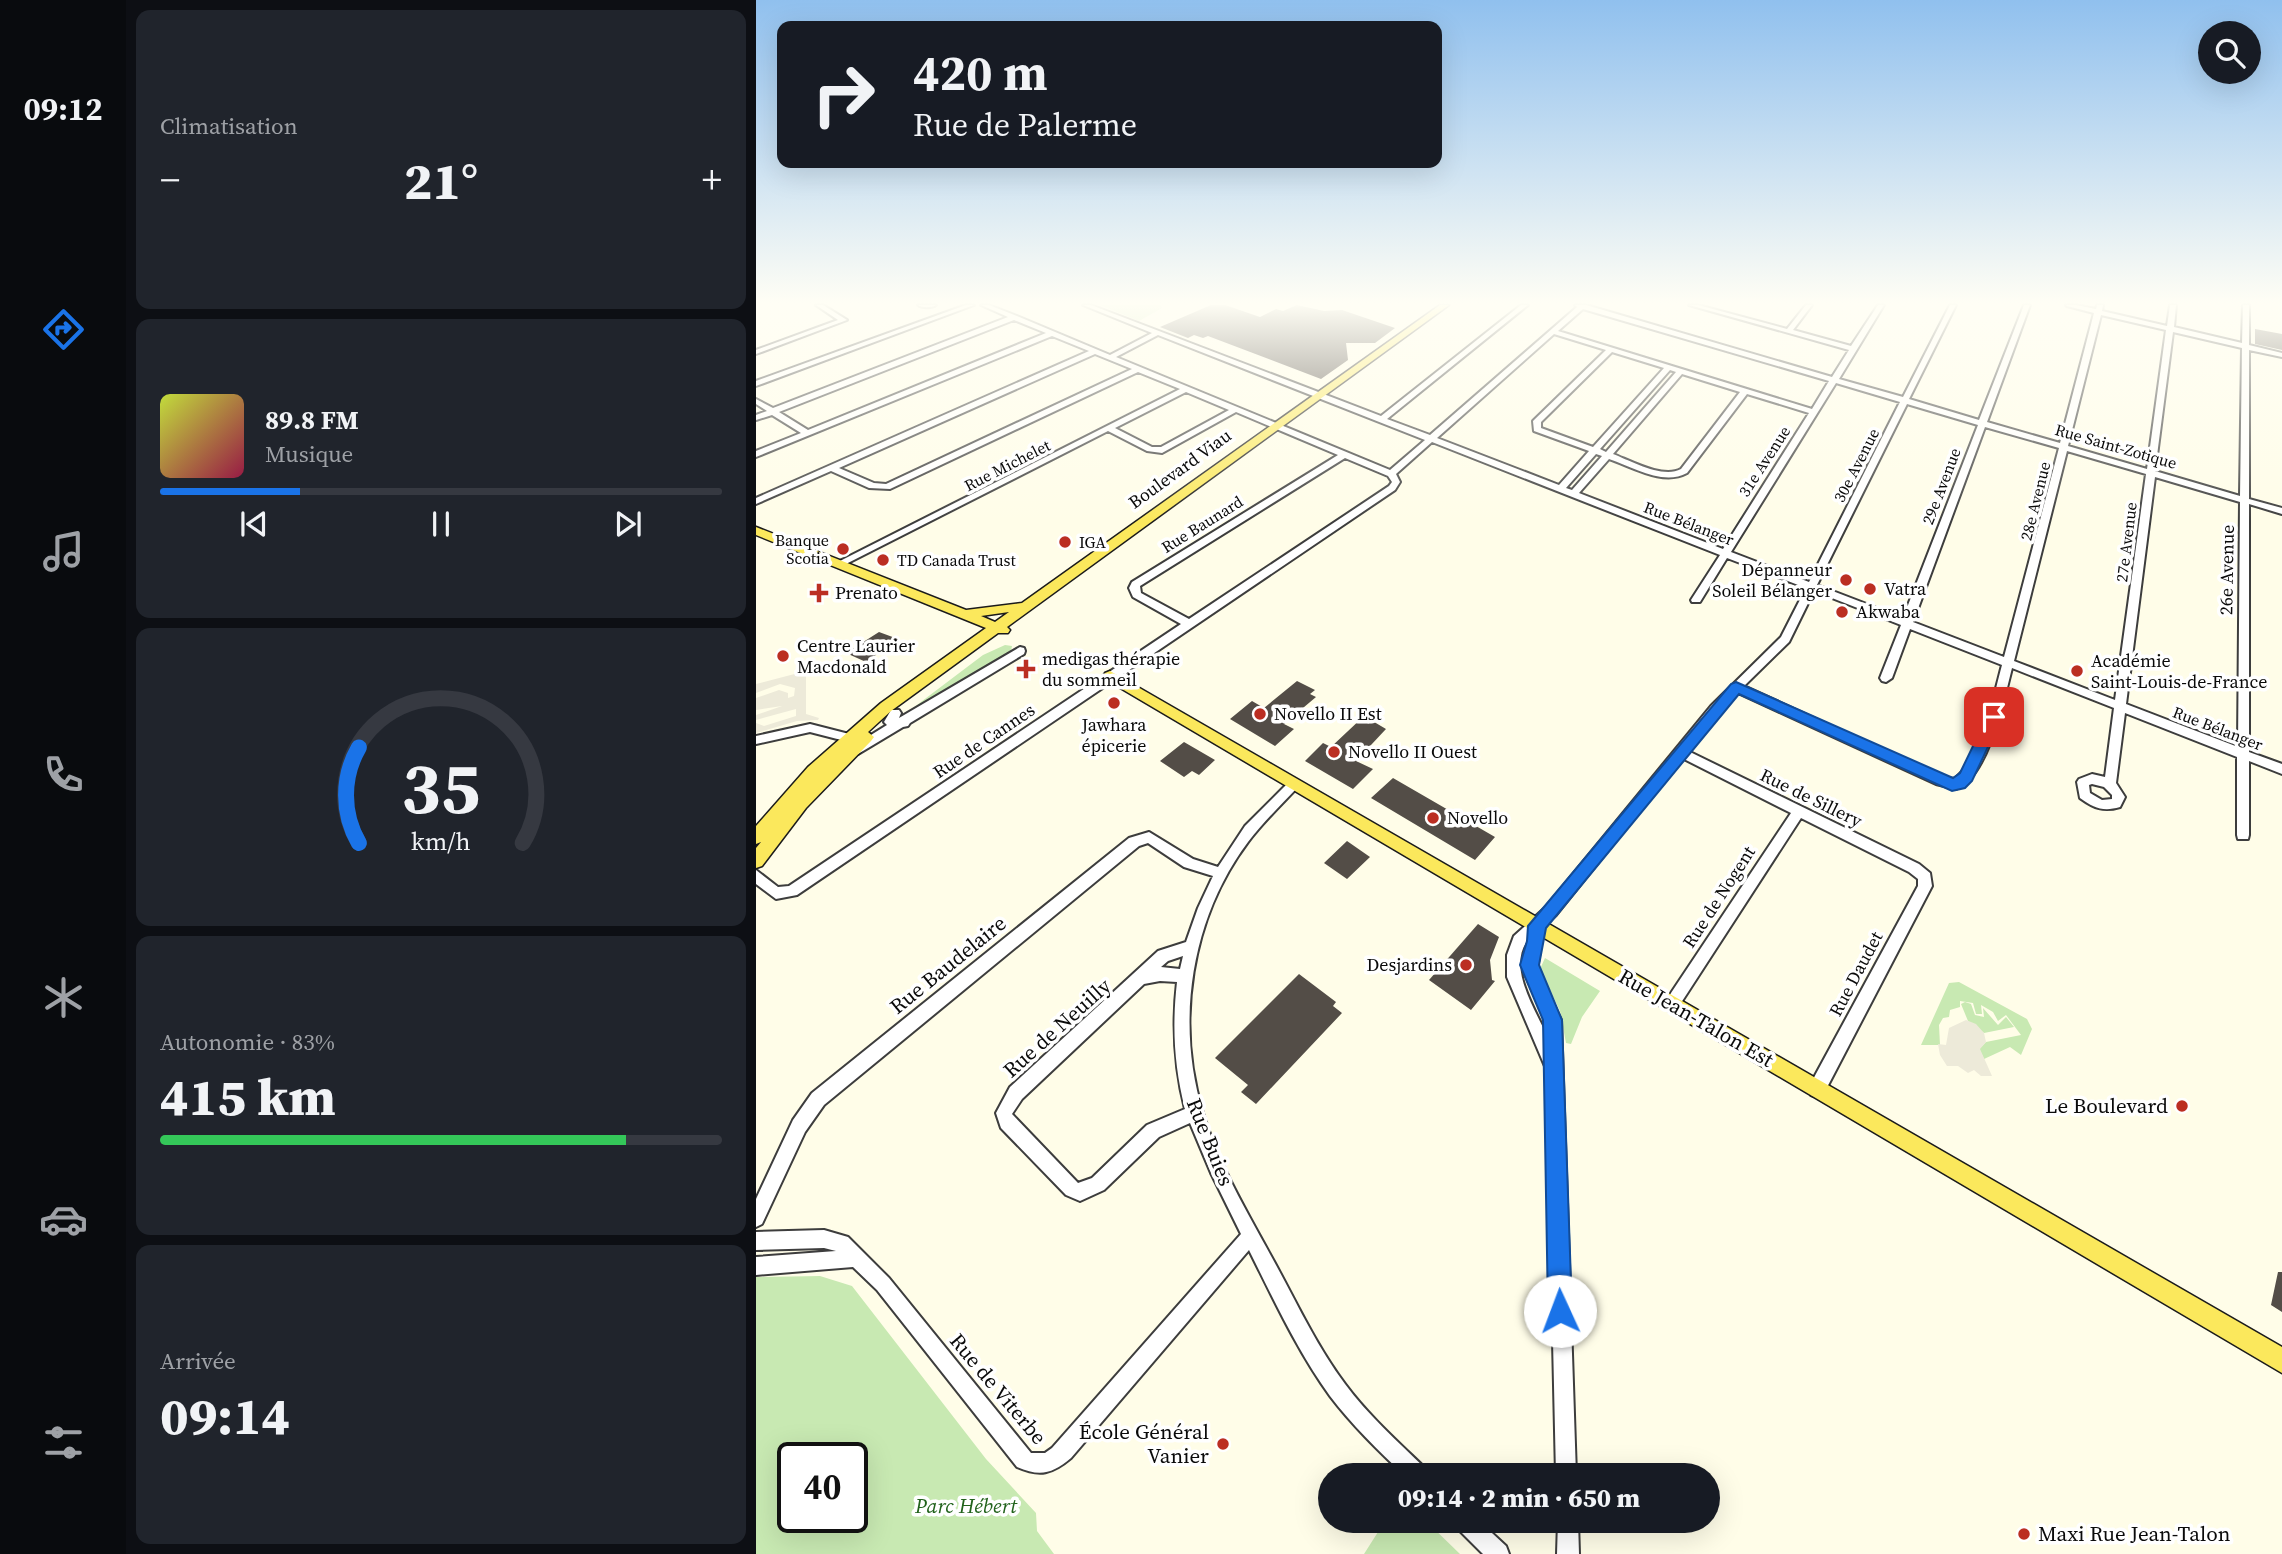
<!DOCTYPE html>
<html lang="fr">
<head>
<meta charset="utf-8">
<style>
  body { margin:0; font-family:"Source Serif 4",serif; background:#20242c; color:#f1f3f6; height:100vh; display:flex; flex-direction:column; font-size:26px; white-space:nowrap }
  * { box-sizing:border-box; margin:0 }
  p { font-size:23px; color:#9ea1a6 }
  .icon { flex:none; width:38px; height:38px; fill:none; stroke:currentColor; stroke-width:2; stroke-linecap:round; stroke-linejoin:round }
  .map { position:relative; flex:1; overflow:hidden }
  .side { display:flex; flex-direction:column; gap:10px; padding:10px; background:#0d0f14; width:630px }
  .side>* { flex:none }
  .top-card { position:absolute; left:21px; top:21px; width:665px; height:147px; border-radius:14px; box-shadow:0 7px 28px #0002; background:#171b24; color:#f1f3f6; overflow:hidden }
  .controls { position:absolute; left:1442px; top:21px; display:grid; gap:14px }
  .controls a { display:grid; place-items:center; width:63px; height:63px; border-radius:50%; background:#171b24; box-shadow:0 7px 28px #0002; font-size:35px }
  .speed { position:absolute; left:21px; top:1442px; display:flex; gap:14px; font-size:35px; font-weight:700; text-align:center }
  .speed>* { display:grid; place-content:center; width:91px; height:91px; border-radius:50%; background:#171b24; box-shadow:0 7px 28px #0002; line-height:1 }
  .speed .limit { border:4px solid #111; border-radius:10px; background:#fff; color:#111 }
  .pin { position:absolute; display:grid; place-items:center; width:60px; height:60px; color:#fff; margin:-30px; border-radius:14px; box-shadow:0 4px 10px #0006 }
  .me { position:absolute; width:77px; margin:-38px; rotate:358deg; stroke-linejoin:round; filter:drop-shadow(0 0 5px #0008) }
  .turn { display:flex; align-items:center; gap:24px; height:147px; padding:0 21px; font-size:32px }
  .turn .icon { width:91px; height:91px; stroke-width:2.5 }
  .turn b { display:block; font-size:49px; line-height:60px }
  .big { font-size:52px; font-weight:800; line-height:1.1 }
  .side .widget { flex:1; display:flex; flex-direction:column; justify-content:center; gap:10px; min-width:0; padding:0 24px; border-radius:14px; background:#20242c }
  .side .dial { align-items:center; gap:0 }
  .dial svg { height:182px; overflow:visible; fill:none; stroke:#363941; stroke-width:7; stroke-linecap:round; text-anchor:middle }
  .dial text { fill:#f1f3f6; stroke:none }
  .song { display:flex; align-items:center; gap:21px }
  .cover { width:84px; height:84px; border-radius:10px; background:linear-gradient(135deg,hsl(70 70% 55%),hsl(340 70% 35%)) }
  .played { height:7px; border-radius:4px; background:linear-gradient(90deg,#1a73e8 25%,#363941 25%) }
  .keys { display:flex; justify-content:space-around; direction:ltr }
  .heat { display:flex; justify-content:space-between; align-items:center; font-size:38px; direction:ltr }
  .charge { height:10px; border-radius:5px; background:linear-gradient(90deg,#34c759 83%,#363941 0) }
  .trip { position:absolute; left:562px; top:1463px; width:402px; height:70px; border-radius:35px; background:#171b24; box-shadow:0 7px 28px #0002; font-weight:800; line-height:70px; text-align:center }
  main { display:flex; flex:1; min-height:0 }
  .dock { display:flex; flex-direction:column; width:126px; justify-content:space-around; align-items:center; background:#090b0e; color:#9ea1a6 }
  .dock .icon { width:49px; height:49px }
  .dock .current { color:#1a73e8 }
  .dock b { font-size:32px; color:#f1f3f6 }
  .map>svg:first-child { display:block }
</style>
</head>
<body>
<main>
<nav class="dock">
<b>09:12</b>
<svg class="icon current" aria-label="directions" viewBox="0 0 24 24"><path d="M12 3l9 9-9 9-9-9zM9 14v-3h6M13 9l2 2-2 2"/></svg>
<svg class="icon" aria-label="music" viewBox="0 0 24 24"><path d="M9 18V5l10-2v13"/><circle cx="6" cy="18" r="3"/><circle cx="16" cy="16" r="3"/></svg>
<svg class="icon" aria-label="phone" viewBox="0 0 24 24"><path d="M5 4h4l2 5-3 2q2 4 5 5l2-3 5 2v4C11 20 4 13 5 4z"/></svg>
<svg class="icon" aria-label="climate" viewBox="0 0 24 24"><path d="M12 3v18M4 7l16 10M4 17L20 7"/></svg>
<svg class="icon" aria-label="car" viewBox="0 0 24 24"><path d="M5 17H2v-5l4-1 3-4h7l3 4 3 1v5h-3M9 17h6M6 11h13"/><circle cx="7" cy="17" r="2"/><circle cx="17" cy="17" r="2"/></svg>
<svg class="icon" aria-label="filters" viewBox="0 0 24 24"><path d="M4 7h16M4 17h16"/><circle cx="9" cy="7" r="2"/><circle cx="15" cy="17" r="2"/></svg>
</nav>
<section class="side">
<div class="widget"><p>Climatisation</p>
<div class="heat"><a>−</a><b class="big">21°</b><a>+</a></div>
</div>
<div class="widget">
<div class="song"><i class="cover"></i><div><b>89.8 FM</b><p>Musique</p></div></div>
<div class="played"></div>
<div class="keys"><svg class="icon" aria-label="previous" viewBox="0 0 24 24"><path d="M18 5L8 12l10 7zM5 5v14"/></svg><svg class="icon" aria-label="pause" viewBox="0 0 24 24"><path d="M8 5v14M16 5v14"/></svg><svg class="icon" aria-label="next" viewBox="0 0 24 24"><path d="M6 5l10 7-10 7zM19 5v14"/></svg></div>
</div>
<div class="widget dial"><svg viewBox="0 0 100 80">
<path d="M14 69A42 42 0 1 1 86 69"/>
<path d="M14 69A42 42 0 0 1 14 27" stroke="#1a73e8"/>
<text x="50" y="56" font-size="32" font-weight="700">35</text>
<text x="50" y="72" font-size="11">km/h</text>
</svg></div>
<div class="widget"><p>Autonomie · 83%</p><b class="big">415 km</b><div class="charge"></div></div>
<div class="widget"><p>Arrivée</p><b class="big">09:14</b></div>
</section>
<div class="map">
<svg width="1526" height="1554" viewBox="0 0 1526 1554">
  <rect width="100%" height="100%" fill="#fffde8"/>
  <path fill="#c8e9b2" fill-rule="evenodd" d="M344 305H405L406 308 383 321Z
    M249 645 256 646 255 651 145 717 227 655Z
    M789 958 844 991 826 1017 815 1044 810 1043 804 1011 784 969Z
    M1203 982 1271 1019 1276 1029 1265 1055 1254 1047 1228 1059 1223 1049 1230 1042 1265 1035 1250 1015 1242 1021 1237 1012 1225 1005 1226 1014H1220L1217 1003 1204 1001V1007L1194 1010 1193 1017 1187 1018 1183 1025 1184 1045H1165L1193 983Z
    M1209 1002 1215 1004 1219 1015 1228 1017 1227 1008 1242 1025 1250 1017 1258 1027 1228 1033 1212 1021 1205 1004Z
    M64 1276 96 1286 230 1459 280 1513 281 1531 298 1554H0V1277ZM37 1458H96V1517H37Z
    M629 1521H670L704 1554H608Z"/>
  <path fill="#edead9" d="M50 671V714L63 718 62 720 41 721 0 733V723L8 726 40 716V709L0 720V715L26 706 0 710V698L23 690 32 693V698L38 696 39 688 24 684 0 693V684Z
    M1210 1020 1220 1024 1228 1033 1230 1042 1224 1049 1236 1076H1225L1218 1070 1212 1073 1202 1066H1191L1184 1055 1182 1044 1190 1045 1193 1028Z"/>
  <path fill="#534d47" d="M455 305H469L504 317 520 309 527 311 541 305 568 311 586 310 639 328 619 343H590L592 360 565 379 452 336 447 338 438 335 432 338 404 327Z
    M1499 329 1526 334V350L1499 344Z
    M123 632 142 639 110 662 90 653Z
    M541 681 559 690 554 694 560 697 528 724 538 729 519 746 474 719 496 701 508 708Z
    M608 716 630 729 600 761 617 769 597 789 549 761 567 743 575 747Z
    M428 742 459 760 443 775 436 771 428 777 404 761Z
    M637 778 739 837 719 860 615 798Z
    M591 841 614 857 591 879 568 863Z
    M722 924 743 937 734 960 736 980 739 981 715 1010 673 980Z
    M543 974 580 1002 577 1006 586 1013 500 1104 485 1092 492 1085 459 1058Z
    M1522 1272H1526V1312L1515 1305Z"/>
  <g fill="none" stroke-linecap="round" stroke-linejoin="round">
    <defs>
      <path id="minor" d="M60 305H67L91 320 0 354V350L82 320Z
        M162 305H180C176 308 166 308 162 305Z
        M210 305H218L0 386V381Z
        M225 305H233L261 316 354 355 396 333 327 305H335L625 416 765 305H772L631 419 674 435 821 307 819 305H830L1076 377 1093 350 933 305H942L1031 329 1050 305H1056L1037 330 1095 346 1122 305H1128L1083 379 1147 397 1194 305H1200L1153 399 1223 420 1268 305H1274L1231 422 1304 443 1338 313 1311 306 1310 305H1320L1340 309 1341 305H1347L1346 311 1411 326 1414 305H1420L1418 327 1486 343 1487 305H1493V345L1526 353V357L1493 350V499L1526 508V514L1493 504V752L1526 764V774L1493 761V835L1492 839H1482L1481 835V757L1369 713 1360 783 1369 797 1364 807C1347 812 1338 808 1324 798L1321 782 1323 779 1336 774 1349 777 1358 708 1256 668C1248 699 1232 777 1200 789L1180 784 982 693 963 712 932 751 1163 864 1174 873 1176 886 1067 1095 1061 1097 1055 1095 1053 1089 1055 1083 1162 886V879L1153 872 1045 818 921 1009 916 1011 911 1009 909 1004 911 999 1035 813 926 758 800 915 788 926 781 969 805 1020 820 1475H800L791 1071 751 977V955L758 936 790 907 955 706 1025 637 1050 588 971 558 944 602H936L935 600 964 555 676 442 640 474 644 482 639 490 41 895 20 899 0 884V870L22 887 33 886 425 624 377 597 373 588 376 582 582 455 480 412 406 453 391 451 352 431 86 566H80L78 564 424 389 382 372 134 489 113 488 75 471 0 504V498L333 351 296 336 0 457V451L45 433 16 415 0 420V415L11 411 0 404V399L17 408 252 317ZM827 309 1073 381 1056 409 802 331ZM1345 315 1410 330 1391 469 1312 446ZM258 320 290 333 52 430 23 412ZM1417 332 1486 348 1484 496 1399 471ZM798 334 850 350 777 421 778 431 833 451 803 485 681 438ZM402 335 669 440 634 470 360 357ZM856 352 908 368 837 447 785 428V422ZM339 354 376 369 130 484 118 483 83 468ZM914 370 920 372 850 452 844 449ZM926 374 984 392 925 469C907 479 875 461 857 454ZM1080 383 1144 402 1053 582 975 552ZM430 392 473 410 405 447H396L359 428ZM991 394 1053 413 967 549 823 493 853 459C877 467 907 486 931 473ZM1151 404 1222 425 1147 618 1061 585ZM1229 427 1303 448 1248 657 1157 622ZM1311 451 1390 474 1359 700 1258 661ZM840 454 846 456 816 490 810 488ZM589 458 632 476 636 482 633 486 433 619 385 593 384 586ZM1399 477 1484 502 1482 747 1370 704ZM1058 591 1145 625 1124 678 1126 681 1130 682 1136 678 1154 629 1246 665C1238 695 1224 761 1198 779L1186 777 988 686 1033 642ZM1336 784 1348 787 1356 795V799L1346 800 1334 793 1333 785ZM771 941 767 969 789 1020 790 1034C778 1007 752 968 771 941Z
        M264 647 268 648 269 651 268 654 154 723 152 726 147 727 102 754H94L92 751 94 748 131 725 128 722 135 710H143L145 713 143 718Z
        M54 724 97 735 99 738 93 742 54 732 0 744V736Z
        M538 779 542 781 544 784 542 787C525 805 507 822 492 842 435 918 419 1022 447 1113 462 1163 490 1210 515 1256 539 1299 559 1344 589 1384 612 1415 641 1441 669 1468L672 1475H648C622 1450 596 1425 574 1396 542 1352 518 1300 493 1250L315 1458C296 1474 284 1477 261 1467L121 1290 97 1267 0 1275V1257L80 1251 68 1248 0 1250V1232L68 1230 92 1237 133 1278 275 1453H289L296 1448 485 1234 455 1173 434 1123 403 1137 348 1190 324 1201 310 1195 245 1128 240 1113 254 1087 402 951 430 942 442 908 457 876 428 867 392 843 383 846 68 1105 49 1132 6 1224 0 1227V1199L37 1120 56 1093 373 838 393 832 437 859 462 867 489 826 534 781ZM427 956 424 969 405 967 412 961ZM404 981 421 982C416 1026 418 1066 429 1109L391 1125 336 1178 322 1183 256 1114 266 1099 388 984Z
        M698 1521H723L750 1546 753 1554H727L701 1528Z
        M802 1521H822L823 1554H801Z"/>
      <path id="major" d="M684 305H693L251 627 254 630 252 633H242L135 711 112 732 118 737 115 741 50 808 6 866 0 868V848L5 842 0 844V826L52 767 125 703 230 628 0 535V527L210 610 266 603ZM253 612 239 622 225 616Z
        M354 671 1526 1347V1373L349 679 347 676 349 673Z"/>
    </defs>
    <use href="#minor" stroke="#3d3d3d" stroke-width="4"/>
    <use href="#major" stroke="#1b1b1b" stroke-width="3"/>
    <use href="#minor" fill="#fff" fill-rule="evenodd"/>
    <use href="#major" fill="#fbe85c" fill-rule="evenodd"/>
  </g>
  <linearGradient id="sky" x2="0" y2="1"><stop stop-color="#90c0ee"/><stop offset="0.58" stop-color="#fffef5"/><stop offset="1" stop-color="#fffef5" stop-opacity="0"/></linearGradient>
  <rect width="1526" height="522" fill="url(#sky)"/>
  <path fill="#1a73e8" stroke="#114b97" stroke-width="2" d="M980 682 1197 778 1204 773 1233 713H1244L1246 717 1216 781 1209 788 1196 791 983 694 790 928 783 965 806 1020 816 1311 812 1319 804 1323 795 1319 792 1311 787 1020 764 965 771 941 772 926 975 684Z"/>
  <g fill="#bb2e22" stroke="#fff" stroke-width="2.5">
    <circle cx="309" cy="542" r="7"/>
    <circle cx="87" cy="549" r="7"/>
    <circle cx="127" cy="560" r="7"/>
    <circle cx="1090" cy="580" r="7"/>
    <circle cx="1114" cy="589" r="7"/>
    <path d="M59.5 582.5h7v7h7v7h-7v7h-7v-7h-7v-7h7z"/>
    <circle cx="1086" cy="612" r="7"/>
    <circle cx="27" cy="656" r="7"/>
    <path d="M266.5 658.5h7v7h7v7h-7v7h-7v-7h-7v-7h7z"/>
    <circle cx="1321" cy="671" r="7"/>
    <circle cx="358" cy="703" r="7"/>
    <circle cx="504" cy="714" r="7"/>
    <circle cx="578" cy="752" r="7"/>
    <circle cx="677" cy="818" r="7"/>
    <circle cx="710" cy="965" r="7"/>
    <circle cx="1426" cy="1106" r="7"/>
    <circle cx="467" cy="1444" r="7"/>
    <circle cx="1268" cy="1534" r="7"/>
  </g>
  <g text-anchor="middle" stroke-width="7" stroke-linejoin="round" paint-order="stroke">
    <g font-size="16" fill="#0a0a0a" stroke="#fff">
      <text transform="translate(1360 446) rotate(16)" y="6">Rue Saint-Zotique</text>
      <text transform="translate(1008 461) rotate(-57)" y="6">31e Avenue</text>
      <text transform="translate(251 465) rotate(-27)" y="6">Rue Michelet</text>
      <text transform="translate(1100 465) rotate(-63)" y="6">30e Avenue</text>
      <text transform="translate(1185 486) rotate(-69)" y="6">29e Avenue</text>
      <text transform="translate(1279 501) rotate(-76)" y="6">28e Avenue</text>
      <text transform="translate(933 523) rotate(21)" y="6">Rue Bélanger</text>
      <text transform="translate(446 524) rotate(-32)" y="6">Rue Baunard</text>
      <text transform="translate(1370 542) rotate(-83)" y="6">27e Avenue</text>
      <text transform="translate(1462 728) rotate(21)" y="6">Rue Bélanger</text>
    </g>
    <g font-size="16" fill="#0a0a0a" stroke="#fff" text-anchor="start">
      <text x="73" y="546" text-anchor="end">Banque<tspan x="73" dy="18">Scotia</tspan></text>
      <text x="323" y="548">IGA</text>
      <text x="141" y="566">TD Canada Trust</text>
    </g>
    <g font-size="18" fill="#0a0a0a" stroke="#fff">
      <text transform="translate(424 469) rotate(-36)" y="6">Boulevard Viau</text>
      <text transform="translate(1471 570) rotate(-89)" y="6">26e Avenue</text>
      <text transform="translate(228 741) rotate(-34)" y="6">Rue de Cannes</text>
      <text transform="translate(1055 798) rotate(26)" y="6">Rue de Sillery</text>
      <text transform="translate(963 897) rotate(-57)" y="6">Rue de Nogent</text>
      <text transform="translate(1100 974) rotate(-62)" y="6">Rue Daudet</text>
    </g>
    <g font-size="18" fill="#0a0a0a" stroke="#fff" text-anchor="start">
      <text x="1076" y="576" text-anchor="end">Dépanneur<tspan x="1076" dy="21">Soleil Bélanger</tspan></text>
      <text x="1128" y="595">Vatra</text>
      <text x="79" y="599">Prenato</text>
      <text x="1100" y="618">Akwaba</text>
      <text x="41" y="652">Centre Laurier<tspan x="41" dy="21">Macdonald</tspan></text>
      <text x="286" y="665">medigas thérapie<tspan x="286" dy="21">du sommeil</tspan></text>
      <text x="1335" y="667">Académie<tspan x="1335" dy="21">Saint-Louis-de-France</tspan></text>
      <text x="518" y="720">Novello II Est</text>
      <text x="358" y="731" text-anchor="middle">Jawhara<tspan x="358" dy="21">épicerie</tspan></text>
      <text x="592" y="758">Novello II Ouest</text>
      <text x="691" y="824">Novello</text>
      <text x="696" y="971" text-anchor="end">Desjardins</text>
    </g>
    <g font-size="21" fill="#0a0a0a" stroke="#fff">
      <text transform="translate(192 965) rotate(-39)" y="7">Rue Baudelaire</text>
      <text transform="translate(940 1018) rotate(30)" y="7">Rue Jean-Talon Est</text>
      <text transform="translate(301 1028) rotate(-42)" y="7">Rue de Neuilly</text>
      <text transform="translate(454 1142) rotate(68)" y="7">Rue Buies</text>
      <text transform="translate(242 1389) rotate(50)" y="7">Rue de Viterbe</text>
    </g>
    <g font-size="21" fill="#0a0a0a" stroke="#fff" text-anchor="end">
      <text x="1412" y="1113">Le Boulevard</text>
      <text x="453" y="1439">École Général<tspan x="453" dy="24">Vanier</tspan></text>
      <text x="1282" y="1541" text-anchor="start">Maxi Rue Jean-Talon</text>
    </g>
    <g font-size="21" font-style="italic" fill="#21621b" stroke="#fff">
      <text x="210" y="1513">Parc Hébert</text>
    </g>
  </g>
</svg>
<div class="controls">
<a><svg class="icon" aria-label="search" viewBox="0 0 24 24"><circle cx="10" cy="10" r="6"/><path d="M15 15l6 6"/></svg></a>
</div>
<div class="speed"><div class="limit">40</div></div>
<div class="pin" style="left:1238px;top:717px;background:#d93025"><svg class="icon" aria-label="arrive" viewBox="0 0 24 24"><path d="M6 21V4h12l-3 4 3 4H6"/></svg></div>
<svg class="me" style="left:804px;top:1311px" viewBox="-20 -20 40 40"><circle r="19" fill="#fff"/><path d="M0-13L10 11 0 6-10 11z" fill="#1a73e8"/></svg>
<div class="trip">09:14 · 2 min · 650 m</div>
<div class="top-card">
<div class="turn"><svg class="icon" aria-label="right" viewBox="0 0 24 24"><path d="M7 20v-9h11M14 6l5 5-5 5"/></svg><div><b>420 m</b>Rue de Palerme</div></div>
</div>
</div>
</main>
</body>
</html>
